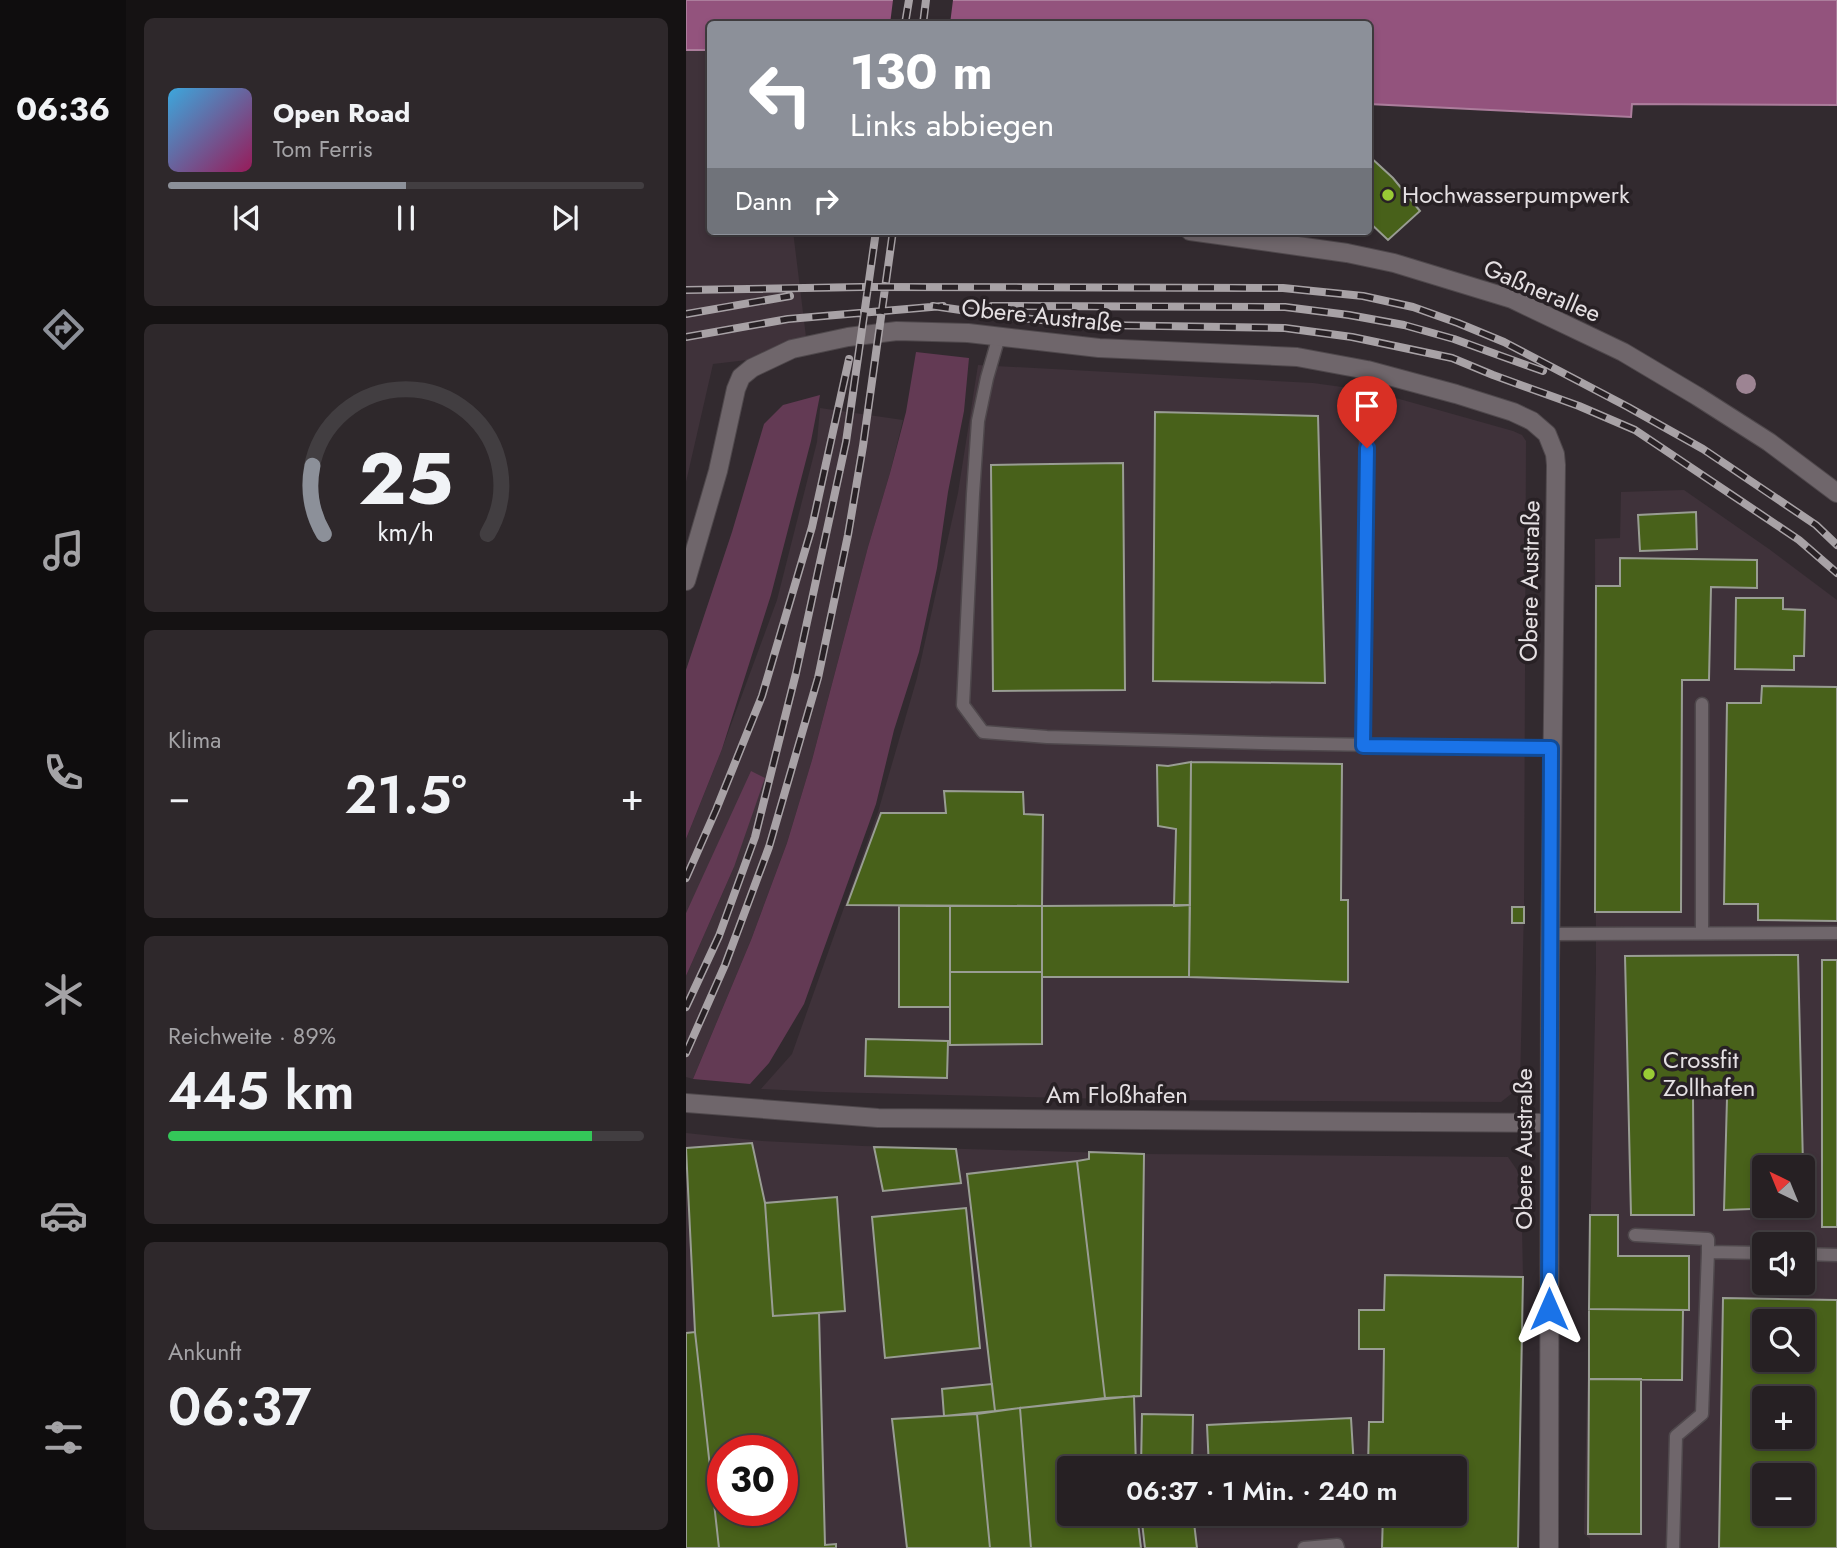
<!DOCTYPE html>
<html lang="de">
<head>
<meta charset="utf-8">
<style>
  body { margin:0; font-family:Jost,sans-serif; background:#2e282b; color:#f1f3f6; height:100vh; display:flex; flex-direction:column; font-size:26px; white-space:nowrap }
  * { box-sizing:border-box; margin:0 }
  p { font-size:23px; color:#a4a3a6 }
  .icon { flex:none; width:38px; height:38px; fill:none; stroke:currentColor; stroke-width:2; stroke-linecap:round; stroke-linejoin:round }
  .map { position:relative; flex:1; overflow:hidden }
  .drawer { display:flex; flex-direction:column; gap:18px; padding:18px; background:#151213; width:560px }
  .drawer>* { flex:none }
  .top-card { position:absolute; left:21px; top:21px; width:665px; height:214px; border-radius:7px; box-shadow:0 4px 10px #0003,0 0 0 2px #423e41; background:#8c9099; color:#fff; overflow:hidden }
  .needle { width:46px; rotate:317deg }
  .buttons { position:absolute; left:1066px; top:1155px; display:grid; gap:14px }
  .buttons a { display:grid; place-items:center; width:63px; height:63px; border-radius:7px; background:#262023; box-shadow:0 4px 10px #0003,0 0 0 2px #423e41; font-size:35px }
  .speed { position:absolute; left:21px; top:1435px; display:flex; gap:14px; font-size:35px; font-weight:700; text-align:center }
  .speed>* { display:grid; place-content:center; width:91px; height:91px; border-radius:50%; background:#262023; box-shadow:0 4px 10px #0003,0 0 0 2px #423e41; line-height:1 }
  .speed .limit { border:10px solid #d22; background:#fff; color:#111 }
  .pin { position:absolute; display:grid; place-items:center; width:60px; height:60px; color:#fff; margin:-72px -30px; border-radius:50% 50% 50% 0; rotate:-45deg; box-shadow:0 0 7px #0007 }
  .pin .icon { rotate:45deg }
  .me { position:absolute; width:77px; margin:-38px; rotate:0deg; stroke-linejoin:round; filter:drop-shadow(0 0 5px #0008) }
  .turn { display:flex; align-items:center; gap:24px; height:147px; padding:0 28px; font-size:32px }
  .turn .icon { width:91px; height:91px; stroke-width:2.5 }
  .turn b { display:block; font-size:49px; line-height:60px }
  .then { display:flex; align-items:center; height:66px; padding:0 28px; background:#0003; gap:14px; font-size:26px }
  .big { font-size:52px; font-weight:600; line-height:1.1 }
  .drawer .widget { flex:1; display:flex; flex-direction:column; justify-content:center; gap:10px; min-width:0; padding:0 24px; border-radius:10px; background:#2e282b }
  .drawer .dial { align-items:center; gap:0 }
  .dial svg { height:182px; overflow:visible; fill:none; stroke:#423e41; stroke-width:7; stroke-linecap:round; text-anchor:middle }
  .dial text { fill:#f1f3f6; stroke:none }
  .song { display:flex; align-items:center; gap:21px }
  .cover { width:84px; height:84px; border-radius:10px; background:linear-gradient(135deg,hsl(200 70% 55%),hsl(330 70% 35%)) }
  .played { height:7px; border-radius:4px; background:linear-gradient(90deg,#8c9099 50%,#423e41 50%) }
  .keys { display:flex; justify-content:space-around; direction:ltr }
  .heat { display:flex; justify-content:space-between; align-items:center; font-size:38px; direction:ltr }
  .charge { height:10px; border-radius:5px; background:linear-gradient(90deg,#34c759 89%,#423e41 0) }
  .trip { position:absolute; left:371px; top:1456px; width:410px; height:70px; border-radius:7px; background:#262023; box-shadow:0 4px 10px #0003,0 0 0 2px #423e41; font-weight:600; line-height:70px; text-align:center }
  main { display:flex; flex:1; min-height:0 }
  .dock { display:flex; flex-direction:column; width:126px; justify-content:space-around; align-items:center; background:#0f0d0e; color:#a4a3a6 }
  .dock .icon { width:49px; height:49px }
  .dock .on { color:#8c9099 }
  .dock b { font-size:32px; color:#f1f3f6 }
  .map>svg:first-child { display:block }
</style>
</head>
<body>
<main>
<nav class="dock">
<b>06:36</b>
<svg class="icon on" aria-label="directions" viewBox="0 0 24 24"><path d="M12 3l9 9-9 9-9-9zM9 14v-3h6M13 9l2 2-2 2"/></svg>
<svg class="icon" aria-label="music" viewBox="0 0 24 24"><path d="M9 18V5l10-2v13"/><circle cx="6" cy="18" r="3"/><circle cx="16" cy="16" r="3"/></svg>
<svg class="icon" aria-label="phone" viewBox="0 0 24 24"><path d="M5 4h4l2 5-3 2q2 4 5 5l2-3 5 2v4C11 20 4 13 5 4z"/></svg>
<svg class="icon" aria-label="climate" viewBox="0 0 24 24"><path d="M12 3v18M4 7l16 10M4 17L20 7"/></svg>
<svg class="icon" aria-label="car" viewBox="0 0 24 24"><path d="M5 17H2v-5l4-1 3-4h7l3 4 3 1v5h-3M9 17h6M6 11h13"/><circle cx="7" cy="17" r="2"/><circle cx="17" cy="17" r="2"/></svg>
<svg class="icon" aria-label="filters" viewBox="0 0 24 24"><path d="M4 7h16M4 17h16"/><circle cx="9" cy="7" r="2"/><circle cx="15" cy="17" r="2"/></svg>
</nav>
<section class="drawer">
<div class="widget">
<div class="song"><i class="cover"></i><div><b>Open Road</b><p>Tom Ferris</p></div></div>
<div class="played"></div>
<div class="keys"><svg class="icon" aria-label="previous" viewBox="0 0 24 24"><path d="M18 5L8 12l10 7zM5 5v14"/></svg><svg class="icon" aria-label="pause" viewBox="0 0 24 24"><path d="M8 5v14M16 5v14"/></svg><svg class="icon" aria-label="next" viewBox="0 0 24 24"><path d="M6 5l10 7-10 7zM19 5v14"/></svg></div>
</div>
<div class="widget dial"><svg viewBox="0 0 100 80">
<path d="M14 69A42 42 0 1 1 86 69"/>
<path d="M14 69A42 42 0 0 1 9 39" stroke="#8c9099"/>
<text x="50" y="56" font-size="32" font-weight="700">25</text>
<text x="50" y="72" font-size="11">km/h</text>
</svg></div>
<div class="widget"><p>Klima</p>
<div class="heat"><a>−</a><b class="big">21.5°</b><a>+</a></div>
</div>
<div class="widget"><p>Reichweite · 89%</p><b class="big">445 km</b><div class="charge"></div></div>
<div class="widget"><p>Ankunft</p><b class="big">06:37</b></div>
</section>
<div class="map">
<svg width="1151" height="1548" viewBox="0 0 1151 1548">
  <rect width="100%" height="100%" fill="#322a2f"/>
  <path fill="#3f323a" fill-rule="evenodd" d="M0 50H24V231H107L122 353 27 364 0 482Z
    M292 365 627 383 685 391 827 431 836 435 840 441 838 907 834 1087 815 1102 466 1100 139 1092 75 1089 106 1054 192 812 231 678 272 493Z
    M134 408 217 420 204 473 182 547 126 760 101 843 65 940 7 1079 0 1077V976L48 867 27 857 0 913V839L36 749 91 600 131 442Z
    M998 490 1083 549 1151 600V1548H904V1539L898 1534 910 971 909 539 934 538 935 492ZM1078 1167H1116V1206H1078ZM1078 1244H1116V1283H1078ZM1078 1321H1116V1360H1078ZM1078 1398H1116V1437H1078ZM1078 1475H1116V1514H1078Z
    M0 1133 76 1141 177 1146 458 1154 822 1157 835 1176 837 1277 832 1548H0ZM37 1451H96V1510H37ZM383 1468H768V1514H383Z"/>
  <path fill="#633a54" d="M230 352 283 358 278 411 262 492 251 568 233 652 208 730 190 804 118 1004 83 1063 64 1084 7 1079 65 940 101 843 126 760 182 547 204 473 220 412Z
    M134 395 125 441 85 595 36 749 0 839V670L46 532 78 424 97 405Z
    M65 771 79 778 48 867 0 976V913Z"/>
  <path fill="#93537d" stroke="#ac7d9c" stroke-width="2" d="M0 0H1151V105L946 104 945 117 683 104 682 24H24V50H0Z"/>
  <path fill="#322a2f" d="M207 0H267L264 24H204Z"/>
  <path fill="#48611a" stroke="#999d93" stroke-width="2" fill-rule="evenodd" d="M682 155 707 178 734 211 702 240 682 221Z
    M469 412 632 416 639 683 467 681Z
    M437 463 439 690 307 691 305 465Z
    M1010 512 1011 549 954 551 952 515Z
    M934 558 1071 560V588L1025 587 1023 680H996L995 912H909L910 586H934Z
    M1050 598H1097V609L1119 610 1118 656H1108V670L1049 669Z
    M1076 686 1151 687V921L1072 920V904H1038L1041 703H1075Z
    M505 762 504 905 488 906 490 829 472 826 471 765 482 766Z
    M505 762 656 764 655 900H662V982L503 977Z
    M258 791 337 792 338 814 357 815 356 906 161 905 195 813H260Z
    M504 905 503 977H356V906Z
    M213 906H264V1007H213Z
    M264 906H356V972H264Z
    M826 907H838V923H826Z
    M1112 955 1118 1207 1038 1210 1041 1098H1007L1008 1215H945L939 956ZM1078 1167H1116V1206H1078Z
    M1136 960H1151V1227H1136Z
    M264 972H356V1044L264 1045Z
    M180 1039 262 1041 261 1078 179 1076Z
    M66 1143 79 1203 87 1316 133 1313 139 1545 150 1544V1548H33L9 1332 0 1148ZM37 1451H96V1510H37Z
    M188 1147 270 1149 275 1183 197 1191Z
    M403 1152 458 1154 455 1396 419 1398 391 1161 403 1159Z
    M391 1161 419 1398 309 1411 281 1174Z
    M151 1197 159 1311 87 1316 79 1203Z
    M280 1208 294 1348 199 1358 186 1217Z
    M904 1215H932V1256H1003V1310L903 1309Z
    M699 1275 837 1277 832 1548H696L697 1514H768V1468H682L683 1422H697L698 1349H673V1310H698Z
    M1037 1298 1151 1300V1548H1033ZM1078 1321H1116V1360H1078ZM1078 1398H1116V1437H1078ZM1078 1475H1116V1514H1078Z
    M903 1309 997 1310 996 1380 903 1379Z
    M9 1332 33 1548H0V1333Z
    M903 1379H955V1534H902Z
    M306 1384 309 1411 258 1416 256 1389Z
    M448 1396 450 1468H383V1514H451L455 1548H345L334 1408Z
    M334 1408 345 1548H304L291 1414Z
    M291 1414 304 1548H221L206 1419Z
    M456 1414 507 1415 506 1468H455Z
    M665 1418 668 1468H523L521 1425Z
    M455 1514H507L511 1548H459Z"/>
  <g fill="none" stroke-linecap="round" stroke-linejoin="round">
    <defs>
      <path id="lane" d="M313 336 301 378 292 421 287 494 277 705 297 732 361 737 575 743 865 748
        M1016 704V933
        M677 745 681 370
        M864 934 1151 933
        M949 1235 1022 1239V1252
        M1116 1254 1151 1255
        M618 1548 651 1545 652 1548
        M987 1548 990 1436 1016 1414 1022 1252 1078 1253"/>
      <path id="street" d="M504 231 661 253 708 263 826 299 937 352 1011 396 1083 442 1151 493
        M0 581 32 471 50 389 55 377 66 368 106 349 162 337 211 331 282 333 413 348 611 357 681 370 770 394 827 412 846 421 861 434 869 454 870 465 864 965 863 1548
        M0 1103 192 1118 863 1123"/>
    </defs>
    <use href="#lane" stroke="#4f484c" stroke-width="15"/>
    <use href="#street" stroke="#4f484c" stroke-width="20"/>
    <use href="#lane" stroke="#6f666b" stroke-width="12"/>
    <use href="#street" stroke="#6f666b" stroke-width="18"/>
    <defs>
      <path id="rail" d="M219 24 223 0
        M237 24 240 0
        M0 290 175 287 597 288 677 296 727 307 772 323 818 342 942 407 1017 449 1130 525 1151 545
        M247 306 323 317 411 325 599 328 666 337 766 358 807 375 893 406 949 430 1113 540 1151 573
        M306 306 599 307 663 315 718 325 768 339 857 371
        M0 314 104 296
        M0 337 102 319 257 306
        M0 878 30 810 76 696 126 527 163 359
        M0 1007 33 936 69 837 110 673 160 442 190 231
        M0 1053 39 965 83 847 132 678 162 535 177 446 207 231"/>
    </defs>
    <use href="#rail" stroke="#a8a2a6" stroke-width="8"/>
    <use href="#rail" stroke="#282125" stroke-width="5" stroke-dasharray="16" stroke-linecap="butt"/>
  </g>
  <circle fill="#9d8493" cx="1060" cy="384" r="10"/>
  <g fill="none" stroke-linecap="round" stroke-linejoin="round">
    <defs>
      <path id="route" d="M681 448 677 746 865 748 863 1309"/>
    </defs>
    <use href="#route" stroke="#114b97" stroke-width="18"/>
    <use href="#route" stroke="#1a73e8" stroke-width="12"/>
  </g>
  <g fill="#99cb35" stroke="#282125" stroke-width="2.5">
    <circle cx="702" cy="195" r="7"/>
    <circle cx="963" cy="1074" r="7"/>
  </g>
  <g text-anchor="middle" stroke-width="7" stroke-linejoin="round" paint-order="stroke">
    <g font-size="24" fill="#e5e0e3" stroke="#282125" text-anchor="start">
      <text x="716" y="203">Hochwasserpumpwerk</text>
      <text x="977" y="1068">Crossfit<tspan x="977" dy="28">Zollhafen</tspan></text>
    </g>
    <g font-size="24" fill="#e5e0e3" stroke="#282125">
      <text transform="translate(856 291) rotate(23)" y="8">Gaßnerallee</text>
      <text transform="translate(356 316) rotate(6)" y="8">Obere Austraße</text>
      <text transform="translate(844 581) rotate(-89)" y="8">Obere Austraße</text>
      <text x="431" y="1103">Am Floßhafen</text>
      <text transform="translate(838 1149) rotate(-90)" y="8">Obere Austraße</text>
    </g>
  </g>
</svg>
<div class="buttons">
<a><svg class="needle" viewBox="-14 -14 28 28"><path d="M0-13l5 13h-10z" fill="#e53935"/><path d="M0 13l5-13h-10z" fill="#a4a3a6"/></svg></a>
<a><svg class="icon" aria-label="sound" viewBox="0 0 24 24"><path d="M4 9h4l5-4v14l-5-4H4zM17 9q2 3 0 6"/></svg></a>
<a><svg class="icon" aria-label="search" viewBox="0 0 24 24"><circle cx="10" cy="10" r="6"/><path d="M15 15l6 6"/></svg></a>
<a>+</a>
<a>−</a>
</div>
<div class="speed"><div class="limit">30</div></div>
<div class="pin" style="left:681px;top:448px;background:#d93025"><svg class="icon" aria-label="arrive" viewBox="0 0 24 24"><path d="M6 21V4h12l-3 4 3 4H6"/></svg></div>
<svg class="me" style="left:863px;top:1309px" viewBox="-20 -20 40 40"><path d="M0-17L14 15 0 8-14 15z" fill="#1a73e8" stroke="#fff" stroke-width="4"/></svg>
<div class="trip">06:37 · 1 Min. · 240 m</div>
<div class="top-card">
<div class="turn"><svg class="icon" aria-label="left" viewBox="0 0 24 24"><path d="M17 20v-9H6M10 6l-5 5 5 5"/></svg><div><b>130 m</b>Links abbiegen</div></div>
<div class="then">Dann<svg class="icon" aria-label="right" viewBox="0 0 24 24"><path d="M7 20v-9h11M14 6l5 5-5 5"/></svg></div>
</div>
</div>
</main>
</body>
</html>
